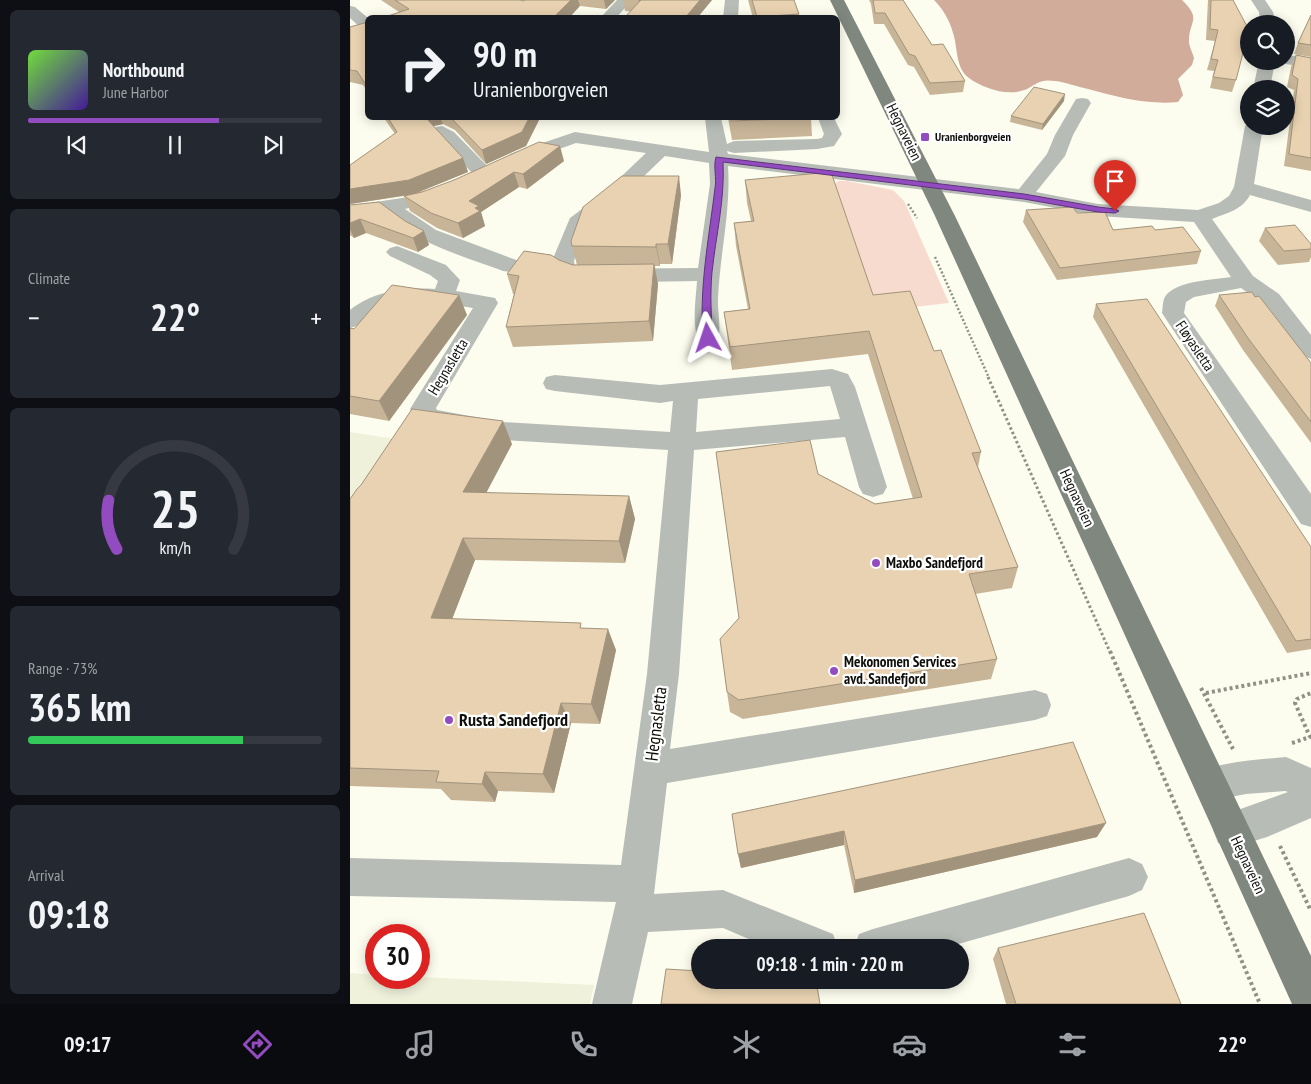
<!DOCTYPE html>
<html lang="en">
<head>
<meta charset="utf-8">
<style>
  body { margin:0; font-family:"PT Sans Narrow",sans-serif; background:#242831; color:#f1f3f6; height:100vh; display:flex; flex-direction:column; font-size:19px; white-space:nowrap }
  * { box-sizing:border-box; margin:0 }
  p { font-size:16px; color:#9ea1a6 }
  .icon { flex:none; width:28px; height:28px; fill:none; stroke:currentColor; stroke-width:2; stroke-linecap:round; stroke-linejoin:round }
  .map { position:relative; flex:1; overflow:hidden }
  .details { display:flex; flex-direction:column; gap:10px; padding:10px; background:#0d0f14; width:350px }
  .details>* { flex:none }
  .banner { position:absolute; left:15px; top:15px; width:475px; height:105px; border-radius:8px; box-shadow:0 2px 12px #0003; background:#171b24; color:#f1f3f6; overflow:hidden }
  .fabs { position:absolute; left:890px; top:15px; display:grid; gap:10px }
  .fabs a { display:grid; place-items:center; width:55px; height:55px; border-radius:50%; background:#171b24; box-shadow:0 2px 12px #0003; font-size:25px }
  .speed { position:absolute; left:15px; top:924px; display:flex; gap:10px; font-size:25px; font-weight:700; text-align:center }
  .speed>* { display:grid; place-content:center; width:65px; height:65px; border-radius:50%; background:#171b24; box-shadow:0 2px 12px #0003; line-height:1 }
  .speed .limit { border:8px solid #d22; background:#fff; color:#111 }
  .pin { position:absolute; display:grid; place-items:center; width:42px; height:42px; color:#fff; margin:-51px -21px; border-radius:50% 50% 50% 0; rotate:-45deg; box-shadow:0 0 5px #0007 }
  .pin .icon { rotate:45deg }
  .me { position:absolute; width:55px; margin:-28px; rotate:355deg; stroke-linejoin:round; filter:drop-shadow(0 0 4px #0008) }
  .turn { display:flex; align-items:center; gap:18px; height:105px; padding:0 25px; font-size:22px }
  .turn .icon { width:65px; height:65px; stroke-width:2.5 }
  .turn b { display:block; font-size:35px; line-height:42px }
  .big { font-size:38px; font-weight:700; line-height:1.1 }
  .details .tile { flex:1; display:flex; flex-direction:column; justify-content:center; gap:8px; min-width:0; padding:0 18px; border-radius:8px; background:#242831 }
  .details .dial { align-items:center; gap:0 }
  .dial svg { height:130px; overflow:visible; fill:none; stroke:#363941; stroke-width:7; stroke-linecap:round; text-anchor:middle }
  .dial text { fill:#f1f3f6; stroke:none }
  .song { display:flex; align-items:center; gap:15px }
  .cover { width:60px; height:60px; border-radius:8px; background:linear-gradient(135deg,hsl(100 70% 55%),hsl(260 70% 35%)) }
  .played { height:5px; border-radius:2px; background:linear-gradient(90deg,#934cc0 65%,#363941 65%) }
  .keys { display:flex; justify-content:space-around; direction:ltr }
  .heat { display:flex; justify-content:space-between; align-items:center; font-size:28px; direction:ltr }
  .charge { height:8px; border-radius:4px; background:linear-gradient(90deg,#34c759 73%,#363941 0) }
  .trip { position:absolute; left:341px; top:939px; width:278px; height:50px; border-radius:25px; background:#171b24; box-shadow:0 2px 12px #0003; font-weight:700; line-height:50px; text-align:center }
  .tab-bar { display:flex; height:80px; justify-content:space-around; align-items:center; background:#090b0e; color:#9ea1a6 }
  .tab-bar .icon { width:35px; height:35px }
  .tab-bar .active { color:#934cc0 }
  .tab-bar b { font-size:22px; color:#f1f3f6 }
  main { display:flex; flex:1; min-height:0 }
  .map>svg:first-child { display:block }
</style>
</head>
<body>
<main>
<section class="details">
<div class="tile">
<div class="song"><i class="cover"></i><div><b>Northbound</b><p>June Harbor</p></div></div>
<div class="played"></div>
<div class="keys"><svg class="icon" aria-label="previous" viewBox="0 0 24 24"><path d="M18 5L8 12l10 7zM5 5v14"/></svg><svg class="icon" aria-label="pause" viewBox="0 0 24 24"><path d="M8 5v14M16 5v14"/></svg><svg class="icon" aria-label="next" viewBox="0 0 24 24"><path d="M6 5l10 7-10 7zM19 5v14"/></svg></div>
</div>
<div class="tile"><p>Climate</p>
<div class="heat"><a>−</a><b class="big">22°</b><a>+</a></div>
</div>
<div class="tile dial"><svg viewBox="0 0 100 80">
<path d="M14 69A42 42 0 1 1 86 69"/>
<path d="M14 69A42 42 0 0 1 9 39" stroke="#934cc0"/>
<text x="50" y="56" font-size="32" font-weight="700">25</text>
<text x="50" y="72" font-size="11">km/h</text>
</svg></div>
<div class="tile"><p>Range · 73%</p><b class="big">365 km</b><div class="charge"></div></div>
<div class="tile"><p>Arrival</p><b class="big">09:18</b></div>
</section>
<div class="map">
<svg width="961" height="1004" viewBox="0 0 961 1004">
  <rect width="100%" height="100%" fill="#fcfdee"/>
  <path fill="#f0f1db" d="M0 432 77 444 0 568Z
    M0 973 26 975V978L69 977 244 985 240 1004H0Z"/>
  <path fill="#f7dbcf" d="M488 181H497L543 190 554 201 599 303 520 312 483 186Z"/>
  <path fill="#d2ac9b" d="M584 0H832C853 20 838 21 839 43 840 48 843 54 844 58L842 65 828 79 833 95 828 102C798 105 767 97 738 89 727 87 716 82 705 81 690 79 688 83 677 89 659 97 634 89 619 78 605 68 608 47 603 33 600 21 593 9 584 0Z"/>
  <g fill="none" stroke-linecap="round" stroke-linejoin="round">
    <path stroke="#909186" stroke-width="2.5" stroke-dasharray="2 2" stroke-linecap="butt" d="M558 204 567 218
      M585 257 639 378"/>
    <path stroke="#909186" stroke-width="3" stroke-dasharray="2.5 2.5" stroke-linecap="butt" d="M638 377 760 652"/>
    <path stroke="#909186" stroke-width="4" stroke-dasharray="3 3" stroke-linecap="butt" d="M760 651 910 1004
      M851 688 883 749
      M856 693 961 673
      M942 743 960 737 945 703 947 699 961 693
      M930 846 961 911"/>
    <path fill="#b7bcb7" fill-rule="evenodd" d="M267 0H282L266 18H250Z
      M375 0H389L388 18H373Z
      M901 0H915L923 12 926 24H910L909 12Z
      M0 6 5 7 18 18V31L13 30 0 18Z
      M936 55 961 58V68L930 63 929 61H936Z
      M909 61H925L920 89H903Z
      M732 98 738 99 741 103 723 135 715 156 686 192 748 204 848 210 869 203 879 196 884 187 895 126 899 122V126H913L904 184 961 200V212L900 195C892 210 877 213 862 219L903 276 929 294 961 335V359L953 356 913 304 891 288 844 297 836 302 834 313 961 494V527L951 524 812 313C813 307 812 299 817 294 832 280 862 280 881 277L844 222 748 216 674 202 378 166C381 210 370 254 368 298 367 311 373 332 366 343L358 346 350 343C341 329 346 298 347 281L228 283C215 279 205 275 202 261L220 218 256 191 296 153 226 143 167 164 160 162 158 158 160 154 225 132 359 152 355 118H371L377 144 384 141 467 139 472 138 474 134 468 118H484L492 134 484 146 467 149 384 153 377 151 378 154 669 189 697 154 705 135 726 99ZM315 156 359 163 360 184 348 268 230 269 225 267 224 261 236 225 270 199Z
      M92 126 104 132 141 170 144 174 141 178 134 180 127 178 86 135 83 131 86 127Z
      M92 187 99 189 102 193 99 197 55 209 86 230 169 261 172 266 169 271 161 272 153 271C114 256 65 244 36 213L0 218V206L58 197Z
      M47 246 96 265 110 280 106 291 145 298 148 303 86 408 87 410 152 422 320 432 323 401 310 403 205 391 196 389 193 383 196 377 205 375 310 385 482 369 498 374 505 387 537 487 533 494 523 497 513 494 509 487 495 437 344 450 329 674 320 749 685 690 697 694 701 705 697 716 685 720 317 783 304 894 373 890 483 934 488 948H420L373 928 298 932 282 1004H242L266 902 0 896V858L271 865 297 674 318 450 152 440 70 423 60 409 123 308C97 304 63 296 37 307 24 313 14 325 0 328V310C24 291 55 287 85 289L88 281 80 275 40 256 36 252 40 248ZM480 386 490 419 346 432 348 399Z
      M936 757 961 768V818L917 837 881 848 868 843 863 830 868 817 938 792 935 791 896 794 860 801 848 796 843 784 848 772C876 761 906 760 936 757Z
      M779 858 792 864 798 877 792 890 779 896 594 948H504L509 934 523 929Z"/>
    <path fill="#7f877e" fill-rule="evenodd" d="M480 0H494L605 216 961 956V1004H942L585 216Z"/>
  </g>
  <path fill="#c8b598" d="M31 0H170L174 1 175 0H265L256 9 230 6 49 12Z
    M273 0H362L347 18 275 11Z
    M398 0H444L449 14V18H403Z
    M519 0H553L582 45 615 81 613 92 580 95 564 67 558 65 534 24H524L521 4Z
    M858 0H883L886 80 882 92 860 88 864 71 857 70 865 41 856 40Z
    M961 15V57L944 54 948 43Z
    M18 22V92L13 85 0 82V27Z
    M946 55 961 58V171L934 166 944 90 937 87 941 67Z
    M714 101 692 130 660 122 661 116Z
    M34 118H190L176 146 136 164 105 130 93 124 84 126V127L113 158 118 172 69 192 214 161 177 189 169 187 131 212 135 226 113 238 87 228 60 211 54 196 0 204 45 134Z
    M378 118H461L462 136 382 140Z
    M395 180 523 295 584 351 631 452 628 467 668 567 662 588 625 594 647 659 641 679 393 719 380 712 377 692 389 618 468 474 525 504 563 499 518 354 382 370 377 335 374 312 398 309 386 246 384 223 401 221 397 203Z
    M331 195 322 264H310V266H305L308 284 303 341 163 347 156 327 164 294H163L157 274 209 260 223 265H227L222 246Z
    M0 205 55 221 74 231 79 245 68 252 16 233 4 238 0 235Z
    M676 210 727 213 763 230H805L851 251 847 264 707 280 673 222Z
    M915 228 961 244V257L959 262 928 265 909 241Z
    M869 295 905 297 961 363V443L893 350 865 306Z
    M746 304 961 547V649L937 653 743 317Z
    M117 315 39 421 0 414V328L4 329Z
    M162 444 136 493 279 496 285 519 275 563 125 560 102 619 233 628 266 650 250 724 221 723 204 793 148 791 145 802 101 800 91 789 0 786V499Z
    M382 814 747 837 504 893 494 845 391 868 388 854Z
    M648 948 831 1004H656L643 959Z"/>
  <path fill="#a2937c" d="M221 0H228L230 6 219 18H203Z
    M254 0H265L256 9Z
    M350 0H362L347 18H335Z
    M715 94 714 101 692 130 693 124Z
    M77 118H90L93 124 84 126 82 132 77 119Z
    M179 118H190L176 146 136 164 132 150Z
    M210 146 214 161 177 189 173 174Z
    M113 158 118 172 64 194 0 204V189Z
    M164 172 169 187 131 212 135 226 113 238 108 223 119 201Z
    M329 176 331 195 322 264 318 244Z
    M10 219 16 233 4 238 0 229V223Z
    M74 231 79 245 68 252 63 238Z
    M306 244 310 264V266L306 247Z
    M304 264 308 284 303 341 299 321Z
    M109 295 117 315 39 421 29 401Z
    M153 421 162 444 124 516 113 492Z
    M279 496 285 519 275 563 269 541Z
    M113 538 125 560 94 640 81 618Z
    M258 629 266 650 250 724 241 704Z
    M211 703 221 723 204 793 193 774Z
    M135 772 148 791 145 802 132 784Z
    M756 823 747 837 504 893 505 880Z
    M494 831V845L391 868 388 854Z"/>
  <path fill="#e8d2b1" stroke="#a2937c" d="M45 0H170L174 1 175 0H221L203 18H32L59 9Z
    M288 0H350L335 18H274L291 0Z
    M402 0H444L449 14 407 17Z
    M523 0H553L582 45 593 44 615 81 580 83 565 56 559 54 535 13H525Z
    M861 0H883L899 30 886 80 863 77 868 60 861 59 868 30 860 29Z
    M961 15V45L948 43Z
    M18 22V84L14 82 7 71 0 70V27Z
    M946 55 961 58V158L939 154 948 79 942 75Z
    M684 87 715 94 693 124 661 116Z
    M38 118H77V119L113 158 59 180 0 189V165L47 132Z
    M101 118H179L172 132 132 150Z
    M380 118H461L381 121Z
    M189 142 210 146 173 174 164 172 119 201 129 206 125 208 130 211 108 223 81 213 54 196 72 192 104 180Z
    M481 172 523 295 560 291 584 351 591 350 631 452 622 453 668 567 619 574 647 659 389 700 377 692 370 639 389 618 366 452 460 440 468 474 525 504 572 497 519 331 380 347 374 312 400 309 384 223 404 221 395 180Z
    M272 176H329L318 244H306V247L222 246 221 241 233 207Z
    M29 202 55 221 74 231 63 238 10 219 0 223V205Z
    M723 207 727 213 755 212 763 230 802 226 805 230 833 227 851 251 710 268 676 210Z
    M945 225 961 244V249L934 251 915 228Z
    M174 251 201 255 209 260 223 265 304 264 299 321 156 327 169 276 157 274Z
    M42 285 109 295 29 401 0 396V328L4 329Z
    M902 292 905 297 909 296 961 363V422L898 338 869 295Z
    M797 299 961 547V639L946 641 746 304Z
    M62 409 153 421 113 492 279 496 269 541 113 538 81 618 231 623 230 628 258 629 241 704 211 703 193 774 135 772 132 784 86 782 89 771 0 768V499L7 489 11 485Z
    M723 742 756 823 505 880 494 831 388 854 382 814Z
    M794 913 831 1004H666L648 948Z
    M316 969 350 971V980H466L470 1004H311Z"/>
  <path fill="#934cc0" stroke="#60317d" d="M366 157 674 194 748 207 765 209 769 211 765 213 748 212 674 199 373 162C375 199 366 235 362 272 360 294 361 316 363 338L358 341 353 338C349 287 359 238 365 188 367 178 363 167 366 157Z"/>
  <g fill="#934cc0" stroke="#fff" stroke-width="2">
    <rect x="570" y="132" width="10" height="10" rx="2.5"/>
    <circle cx="526" cy="563" r="5"/>
    <circle cx="484" cy="671" r="5"/>
    <circle cx="99" cy="720" r="5"/>
  </g>
  <g text-anchor="middle" stroke-width="4.5" stroke-linejoin="round" paint-order="stroke">
    <g font-size="12" font-weight="bold" fill="#0e0f0a" stroke="#fff" text-anchor="start">
      <text x="585" y="141">Uranienborgveien</text>
    </g>
    <g font-size="15" fill="#0e0f0a" stroke="#fff">
      <text transform="translate(554 132) rotate(64)" y="5">Hegnaveien</text>
      <text transform="translate(845 346) rotate(56)" y="5">Fløyasletta</text>
      <text transform="translate(98 367) rotate(-59)" y="5">Hegnasletta</text>
      <text transform="translate(727 498) rotate(65)" y="5">Hegnaveien</text>
      <text transform="translate(898 865) rotate(65)" y="5">Hegnaveien</text>
    </g>
    <g font-size="15" font-weight="bold" fill="#0e0f0a" stroke="#fff" text-anchor="start">
      <text x="536" y="568">Maxbo Sandefjord</text>
      <text x="494" y="667">Mekonomen Services<tspan x="494" dy="17">avd. Sandefjord</tspan></text>
    </g>
    <g font-size="18" font-weight="bold" fill="#0e0f0a" stroke="#fff" text-anchor="start">
      <text x="109" y="726">Rusta Sandefjord</text>
    </g>
    <g font-size="18" fill="#0e0f0a" stroke="#fff">
      <text transform="translate(306 724) rotate(-83)" y="6">Hegnasletta</text>
    </g>
  </g>
</svg>
<div class="fabs">
<a><svg class="icon" aria-label="search" viewBox="0 0 24 24"><circle cx="10" cy="10" r="6"/><path d="M15 15l6 6"/></svg></a>
<a><svg class="icon" aria-label="layers" viewBox="0 0 24 24"><path d="M12 4l9 5-9 5-9-5zM3 14l9 5 9-5"/></svg></a>
</div>
<div class="speed"><div class="limit">30</div></div>
<div class="pin" style="left:765px;top:211px;background:#d93025"><svg class="icon" aria-label="arrive" viewBox="0 0 24 24"><path d="M6 21V4h12l-3 4 3 4H6"/></svg></div>
<svg class="me" style="left:358px;top:338px" viewBox="-20 -20 40 40"><path d="M0-17L14 15 0 8-14 15z" fill="#934cc0" stroke="#fff" stroke-width="4"/></svg>
<div class="trip">09:18 · 1 min · 220 m</div>
<div class="banner">
<div class="turn"><svg class="icon" aria-label="right" viewBox="0 0 24 24"><path d="M7 20v-9h11M14 6l5 5-5 5"/></svg><div><b>90 m</b>Uranienborgveien</div></div>
</div>
</div>
</main>
<nav class="tab-bar">
<b>09:17</b>
<svg class="icon active" aria-label="directions" viewBox="0 0 24 24"><path d="M12 3l9 9-9 9-9-9zM9 14v-3h6M13 9l2 2-2 2"/></svg>
<svg class="icon" aria-label="music" viewBox="0 0 24 24"><path d="M9 18V5l10-2v13"/><circle cx="6" cy="18" r="3"/><circle cx="16" cy="16" r="3"/></svg>
<svg class="icon" aria-label="phone" viewBox="0 0 24 24"><path d="M5 4h4l2 5-3 2q2 4 5 5l2-3 5 2v4C11 20 4 13 5 4z"/></svg>
<svg class="icon" aria-label="climate" viewBox="0 0 24 24"><path d="M12 3v18M4 7l16 10M4 17L20 7"/></svg>
<svg class="icon" aria-label="car" viewBox="0 0 24 24"><path d="M5 17H2v-5l4-1 3-4h7l3 4 3 1v5h-3M9 17h6M6 11h13"/><circle cx="7" cy="17" r="2"/><circle cx="17" cy="17" r="2"/></svg>
<svg class="icon" aria-label="filters" viewBox="0 0 24 24"><path d="M4 7h16M4 17h16"/><circle cx="9" cy="7" r="2"/><circle cx="15" cy="17" r="2"/></svg>
<b>22°</b>
</nav>
</body>
</html>
